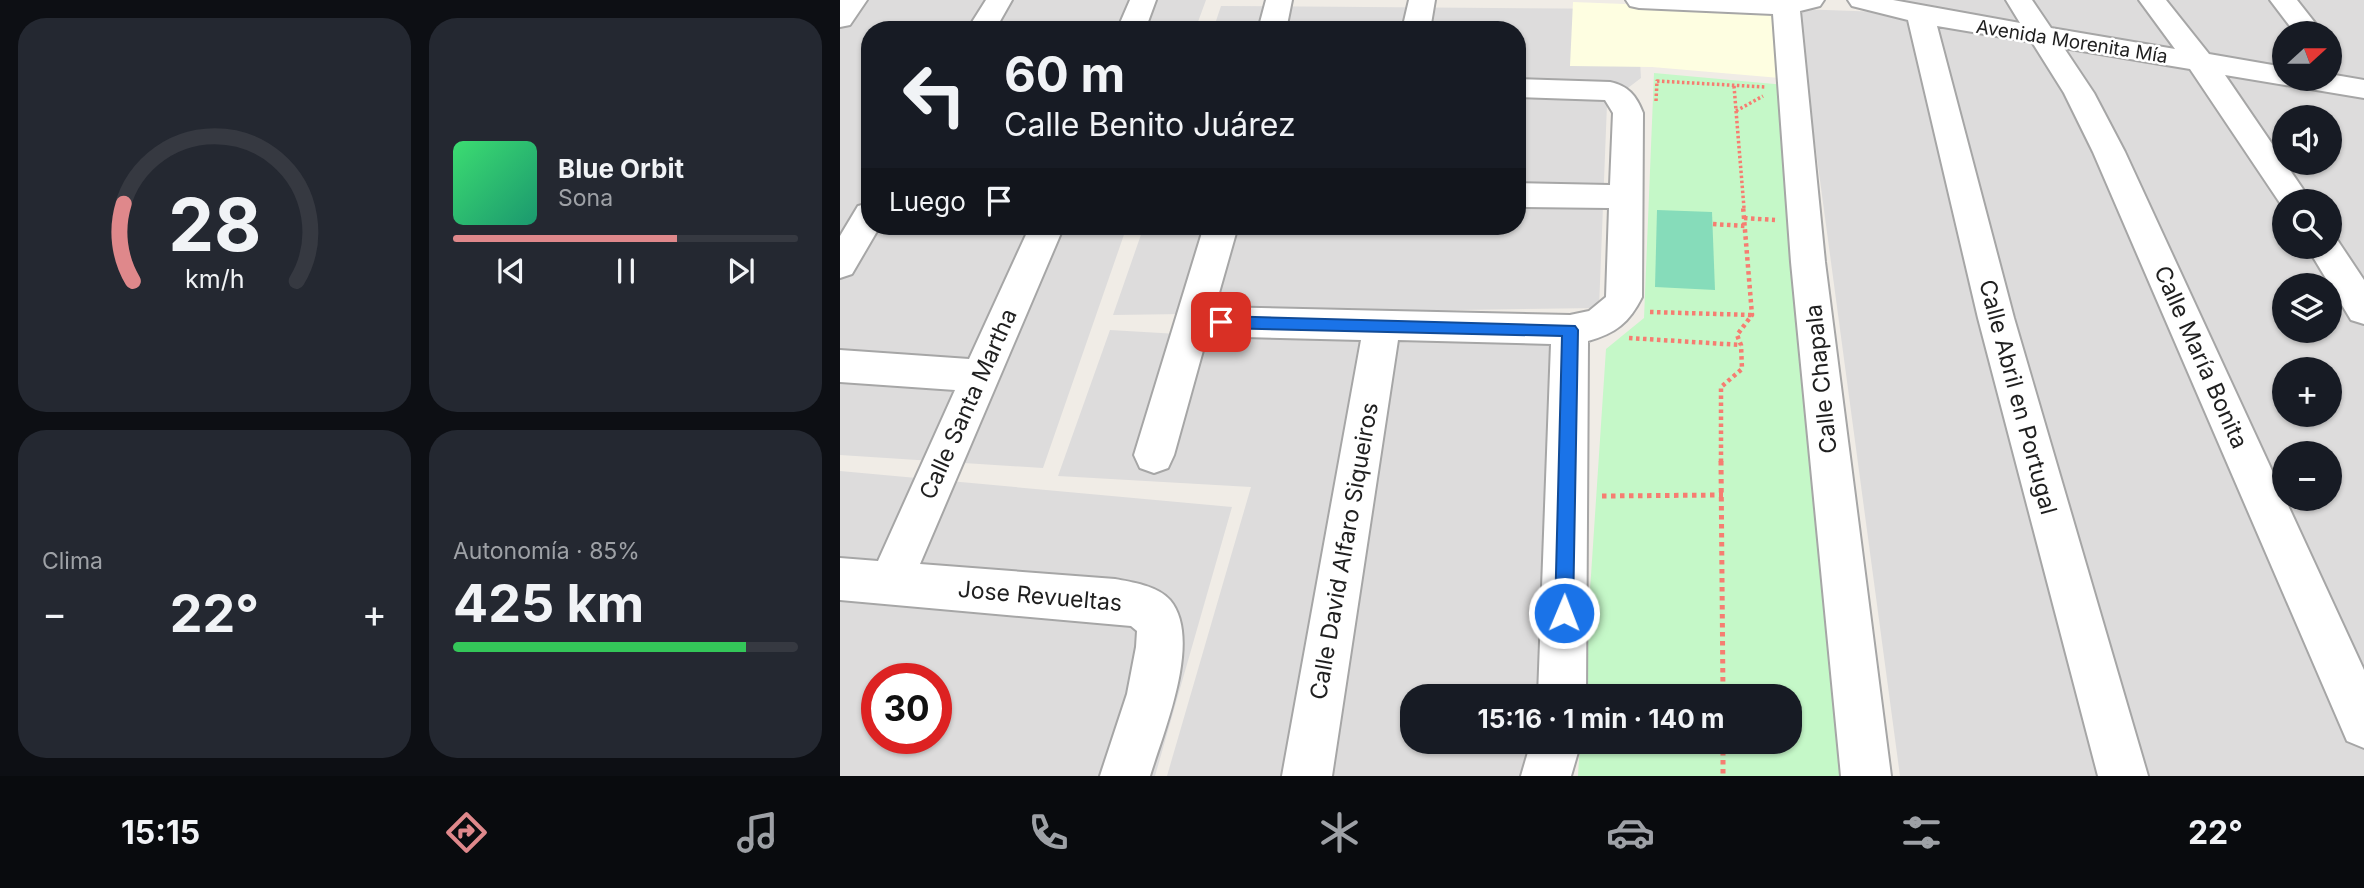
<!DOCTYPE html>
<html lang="es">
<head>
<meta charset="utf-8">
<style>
  body { margin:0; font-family:Inter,sans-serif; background:#242831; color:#f1f3f6; height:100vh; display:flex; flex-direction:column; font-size:26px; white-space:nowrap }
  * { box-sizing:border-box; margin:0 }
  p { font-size:23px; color:#9ea1a6 }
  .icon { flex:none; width:38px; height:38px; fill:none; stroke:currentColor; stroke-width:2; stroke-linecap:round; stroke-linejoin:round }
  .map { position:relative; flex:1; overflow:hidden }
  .drawer { display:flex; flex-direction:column; gap:18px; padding:18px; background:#0d0f14; width:840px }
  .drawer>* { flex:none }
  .guide { position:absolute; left:21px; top:21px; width:665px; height:214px; border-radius:28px; box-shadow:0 2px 5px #0004; background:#171b24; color:#f1f3f6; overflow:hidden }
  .needle { width:46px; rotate:69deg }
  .controls { position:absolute; left:1432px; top:21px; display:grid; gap:14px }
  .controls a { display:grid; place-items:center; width:70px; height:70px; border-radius:50%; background:#171b24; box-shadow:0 2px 5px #0004; font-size:35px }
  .speed { position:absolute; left:21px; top:663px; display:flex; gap:14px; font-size:35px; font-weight:700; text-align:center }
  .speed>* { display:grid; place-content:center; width:91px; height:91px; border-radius:50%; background:#171b24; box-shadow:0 2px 5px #0004; line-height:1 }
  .speed .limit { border:10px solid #d22; background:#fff; color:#111 }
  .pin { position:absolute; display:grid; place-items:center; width:60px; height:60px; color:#fff; margin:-30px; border-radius:14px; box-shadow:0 4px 10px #0006 }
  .me { position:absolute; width:77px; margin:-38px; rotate:1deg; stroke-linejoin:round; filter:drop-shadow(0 0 5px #0008) }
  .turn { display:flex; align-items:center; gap:24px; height:147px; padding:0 28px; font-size:32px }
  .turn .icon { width:91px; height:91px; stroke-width:2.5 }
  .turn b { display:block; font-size:49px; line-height:60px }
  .then { display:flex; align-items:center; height:66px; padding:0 28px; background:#0003; gap:14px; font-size:26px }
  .big { font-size:52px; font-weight:700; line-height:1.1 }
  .drawer .widget { flex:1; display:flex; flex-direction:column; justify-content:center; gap:10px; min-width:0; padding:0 24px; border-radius:28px; background:#242831 }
  .drawer .dial { align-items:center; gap:0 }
  .dial svg { height:182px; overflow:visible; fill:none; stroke:#363941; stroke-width:7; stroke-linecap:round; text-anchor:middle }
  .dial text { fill:#f1f3f6; stroke:none }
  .song { display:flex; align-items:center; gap:21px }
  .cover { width:84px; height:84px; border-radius:10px; background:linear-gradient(135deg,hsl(140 70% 55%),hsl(160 70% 35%)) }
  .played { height:7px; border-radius:4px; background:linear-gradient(90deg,#df888b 65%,#363941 65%) }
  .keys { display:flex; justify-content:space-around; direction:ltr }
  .heat { display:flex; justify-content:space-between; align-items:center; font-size:38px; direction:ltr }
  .charge { height:10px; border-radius:5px; background:linear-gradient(90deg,#34c759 85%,#363941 0) }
  .drawer .tiles { flex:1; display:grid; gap:18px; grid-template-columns:repeat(2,1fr) }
  .trip { position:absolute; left:560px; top:684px; width:402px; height:70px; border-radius:28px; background:#171b24; box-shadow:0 2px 5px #0004; font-weight:700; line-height:70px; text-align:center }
  .dock { display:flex; height:112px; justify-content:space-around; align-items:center; background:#090b0e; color:#9ea1a6 }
  .dock .icon { width:49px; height:49px }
  .dock .active { color:#df888b }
  .dock b { font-size:32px; color:#f1f3f6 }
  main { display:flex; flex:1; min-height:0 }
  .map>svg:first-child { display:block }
</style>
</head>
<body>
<main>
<section class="drawer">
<div class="tiles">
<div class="widget dial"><svg viewBox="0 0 100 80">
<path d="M14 69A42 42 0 1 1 86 69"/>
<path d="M14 69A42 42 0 0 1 10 35" stroke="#df888b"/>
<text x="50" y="56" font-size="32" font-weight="700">28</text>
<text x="50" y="72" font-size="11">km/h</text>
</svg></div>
<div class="widget">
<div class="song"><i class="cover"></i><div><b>Blue Orbit</b><p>Sona</p></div></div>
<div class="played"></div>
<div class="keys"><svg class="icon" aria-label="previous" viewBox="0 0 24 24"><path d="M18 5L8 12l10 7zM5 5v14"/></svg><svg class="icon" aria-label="pause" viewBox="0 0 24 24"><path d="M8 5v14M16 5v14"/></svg><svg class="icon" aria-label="next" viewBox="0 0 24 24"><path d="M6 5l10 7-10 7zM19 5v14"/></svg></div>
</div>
<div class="widget"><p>Clima</p>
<div class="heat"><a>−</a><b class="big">22°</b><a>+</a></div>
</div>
<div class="widget"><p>Autonomía · 85%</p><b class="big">425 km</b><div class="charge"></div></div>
</div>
</section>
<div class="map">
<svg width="1524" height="776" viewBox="0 0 1524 776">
  <rect width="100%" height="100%" fill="#f0ece6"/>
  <path fill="#dddcdc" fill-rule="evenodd" d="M0 0H366L355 30H30V226H287L203 468 0 455Z
    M1022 0H1524V776H1060L957 9 1043 12ZM1444 33H1489V79H1444ZM1444 117H1489V163H1444ZM1444 201H1489V247H1444ZM1444 285H1489V331H1444ZM1444 369H1489V415H1444ZM1444 453H1489V499H1444Z
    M381 6 797 9 801 78 767 104 759 308 273 315 304 226H677V30H373Z
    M270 330 389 337 714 343 708 696H572V742H697L680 776H327L411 487 218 476Z
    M0 471 392 507 315 776H0ZM37 679H96V738H37Z"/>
  <path fill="#fefee1" d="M733 2 938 10 940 78 812 67 730 66Z"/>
  <path fill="#c5f8c8" d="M814 73 946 85 1021 776H738L740 742H950V696H743L766 349 804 318Z"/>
  <path fill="#86dcba" d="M817 210 872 212 875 290 815 287Z"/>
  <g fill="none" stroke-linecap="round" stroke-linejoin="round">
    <defs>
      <path id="minor" d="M0 0H27L10 25 0 27Z
        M146 0H172L155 30H127Z
        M290 0H316L305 30H277Z
        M426 0H452L446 30H418Z
        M569 0H595L590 30H562Z
        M786 0H984L980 6 960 11 985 262 1051 776H1001L951 262 933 14 799 8 790 6Z
        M1008 0H1053L1180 23 1166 0H1192L1211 28 1335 49 1299 0H1326L1369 54 1444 67V79H1489V74L1524 80V98L1385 75 1471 201H1444V209L1350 69 1224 48 1254 93 1285 152 1524 670V748L1507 741 1253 152 1224 93 1192 42 1097 26 1174 318 1308 776H1258L1138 318 1068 20 1012 6Z
        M1430 0H1457L1483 33H1455Z
        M677 79 770 82C788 86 796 95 803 113L802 297C789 323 776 333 748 341L746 696H698L711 344 558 340 492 776H442L521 340 367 336 334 455 328 468 314 473 300 468 294 455 364 226H398L375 307 730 315 749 311 766 297 769 208 677 207V183L770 185 773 113 765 100 677 97Z
        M30 203V226H40L12 274 0 278V236L18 206Z
        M190 226H224L80 564 275 579C292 582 318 586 330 600 363 639 323 733 310 776H260L287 694 296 647 297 631 291 626 0 600V558L38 561 115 390 0 382V350L129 359Z
        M1489 236 1496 238 1524 280V324L1511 320 1467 247H1489Z
        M691 742H741L731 776H681Z"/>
    </defs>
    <use href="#minor" stroke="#a6a6a6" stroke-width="4"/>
    <path stroke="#f67d71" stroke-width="3.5" stroke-dasharray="2.5 2.5" stroke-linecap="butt" d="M894 86 904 208
      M816 101 817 81 925 87
      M896 111 923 96"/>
    <path stroke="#f67d71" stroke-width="4.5" stroke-dasharray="3.5 3.5" stroke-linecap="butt" d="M904 218 935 220
      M873 224 905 226
      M810 312 912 315
      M789 338 901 345
      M881 462V387L902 369 901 345 897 335 912 315 903 206"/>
    <path stroke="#f67d71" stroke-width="5" stroke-dasharray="4.5 4.5" stroke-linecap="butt" d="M881 461 883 696
      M762 496 883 495
      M883 742V776"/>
    <use href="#minor" fill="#fff" fill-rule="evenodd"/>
  </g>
  <path fill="#1a73e8" stroke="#114b97" stroke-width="2" d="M381 316 735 326 738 330 733 613 731 619 724 622 717 619 715 613 722 336 381 328 374 322Z"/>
  <g text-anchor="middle" stroke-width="5" stroke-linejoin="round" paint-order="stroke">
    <g font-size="19" fill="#1f1f1f" stroke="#fff">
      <text transform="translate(1232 41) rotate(9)" y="7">Avenida Morenita Mía</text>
    </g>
    <g font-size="23" fill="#1f1f1f" stroke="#fff">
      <text transform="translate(1361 357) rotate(66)" y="8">Calle María Bonita</text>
      <text transform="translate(981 379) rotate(-96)" y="8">Calle Chapala</text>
      <text transform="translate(1178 397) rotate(75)" y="8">Calle Abril en Portugal</text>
      <text transform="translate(128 404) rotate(-66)" y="8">Calle Santa Martha</text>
      <text transform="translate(504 551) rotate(-80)" y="8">Calle David Alfaro Siqueiros</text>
      <text transform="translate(200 596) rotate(5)" y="8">Jose Revueltas</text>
    </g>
  </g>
</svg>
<div class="controls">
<a><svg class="needle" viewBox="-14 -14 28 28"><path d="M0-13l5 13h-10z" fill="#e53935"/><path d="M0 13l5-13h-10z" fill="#9ea1a6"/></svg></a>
<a><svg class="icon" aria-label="sound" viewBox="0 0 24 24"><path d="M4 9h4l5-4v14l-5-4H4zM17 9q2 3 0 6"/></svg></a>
<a><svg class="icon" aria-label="search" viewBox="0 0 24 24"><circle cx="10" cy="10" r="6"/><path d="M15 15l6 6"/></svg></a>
<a><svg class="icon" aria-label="layers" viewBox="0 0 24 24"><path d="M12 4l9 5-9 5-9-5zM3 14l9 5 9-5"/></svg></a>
<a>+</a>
<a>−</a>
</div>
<div class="speed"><div class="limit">30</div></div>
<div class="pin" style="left:381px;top:322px;background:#d93025"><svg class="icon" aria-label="arrive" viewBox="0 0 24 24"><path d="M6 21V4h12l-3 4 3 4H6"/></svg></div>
<svg class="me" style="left:724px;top:613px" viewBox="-20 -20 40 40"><circle r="17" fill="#1a73e8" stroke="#fff" stroke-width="3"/><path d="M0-11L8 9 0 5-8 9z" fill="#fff"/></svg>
<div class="trip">15:16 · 1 min · 140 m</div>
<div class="guide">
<div class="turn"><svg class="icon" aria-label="left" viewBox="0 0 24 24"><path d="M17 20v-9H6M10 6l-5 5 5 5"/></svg><div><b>60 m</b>Calle Benito Juárez</div></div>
<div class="then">Luego<svg class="icon" aria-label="arrive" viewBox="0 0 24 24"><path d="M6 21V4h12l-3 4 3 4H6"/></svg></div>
</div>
</div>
</main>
<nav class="dock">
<b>15:15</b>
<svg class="icon active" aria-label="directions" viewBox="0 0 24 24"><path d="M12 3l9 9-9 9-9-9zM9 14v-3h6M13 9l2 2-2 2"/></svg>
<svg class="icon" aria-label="music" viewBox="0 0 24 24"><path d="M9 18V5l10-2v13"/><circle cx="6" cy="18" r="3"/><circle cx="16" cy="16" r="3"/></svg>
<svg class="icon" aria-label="phone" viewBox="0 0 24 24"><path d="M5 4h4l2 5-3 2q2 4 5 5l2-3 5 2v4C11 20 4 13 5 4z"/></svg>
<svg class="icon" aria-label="climate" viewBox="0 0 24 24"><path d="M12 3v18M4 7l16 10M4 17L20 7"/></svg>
<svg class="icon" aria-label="car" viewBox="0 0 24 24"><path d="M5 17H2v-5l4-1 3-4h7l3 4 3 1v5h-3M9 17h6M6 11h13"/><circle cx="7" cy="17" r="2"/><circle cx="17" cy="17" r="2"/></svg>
<svg class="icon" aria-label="filters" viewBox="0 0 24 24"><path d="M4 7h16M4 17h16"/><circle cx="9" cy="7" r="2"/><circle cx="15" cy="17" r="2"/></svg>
<b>22°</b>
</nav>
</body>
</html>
